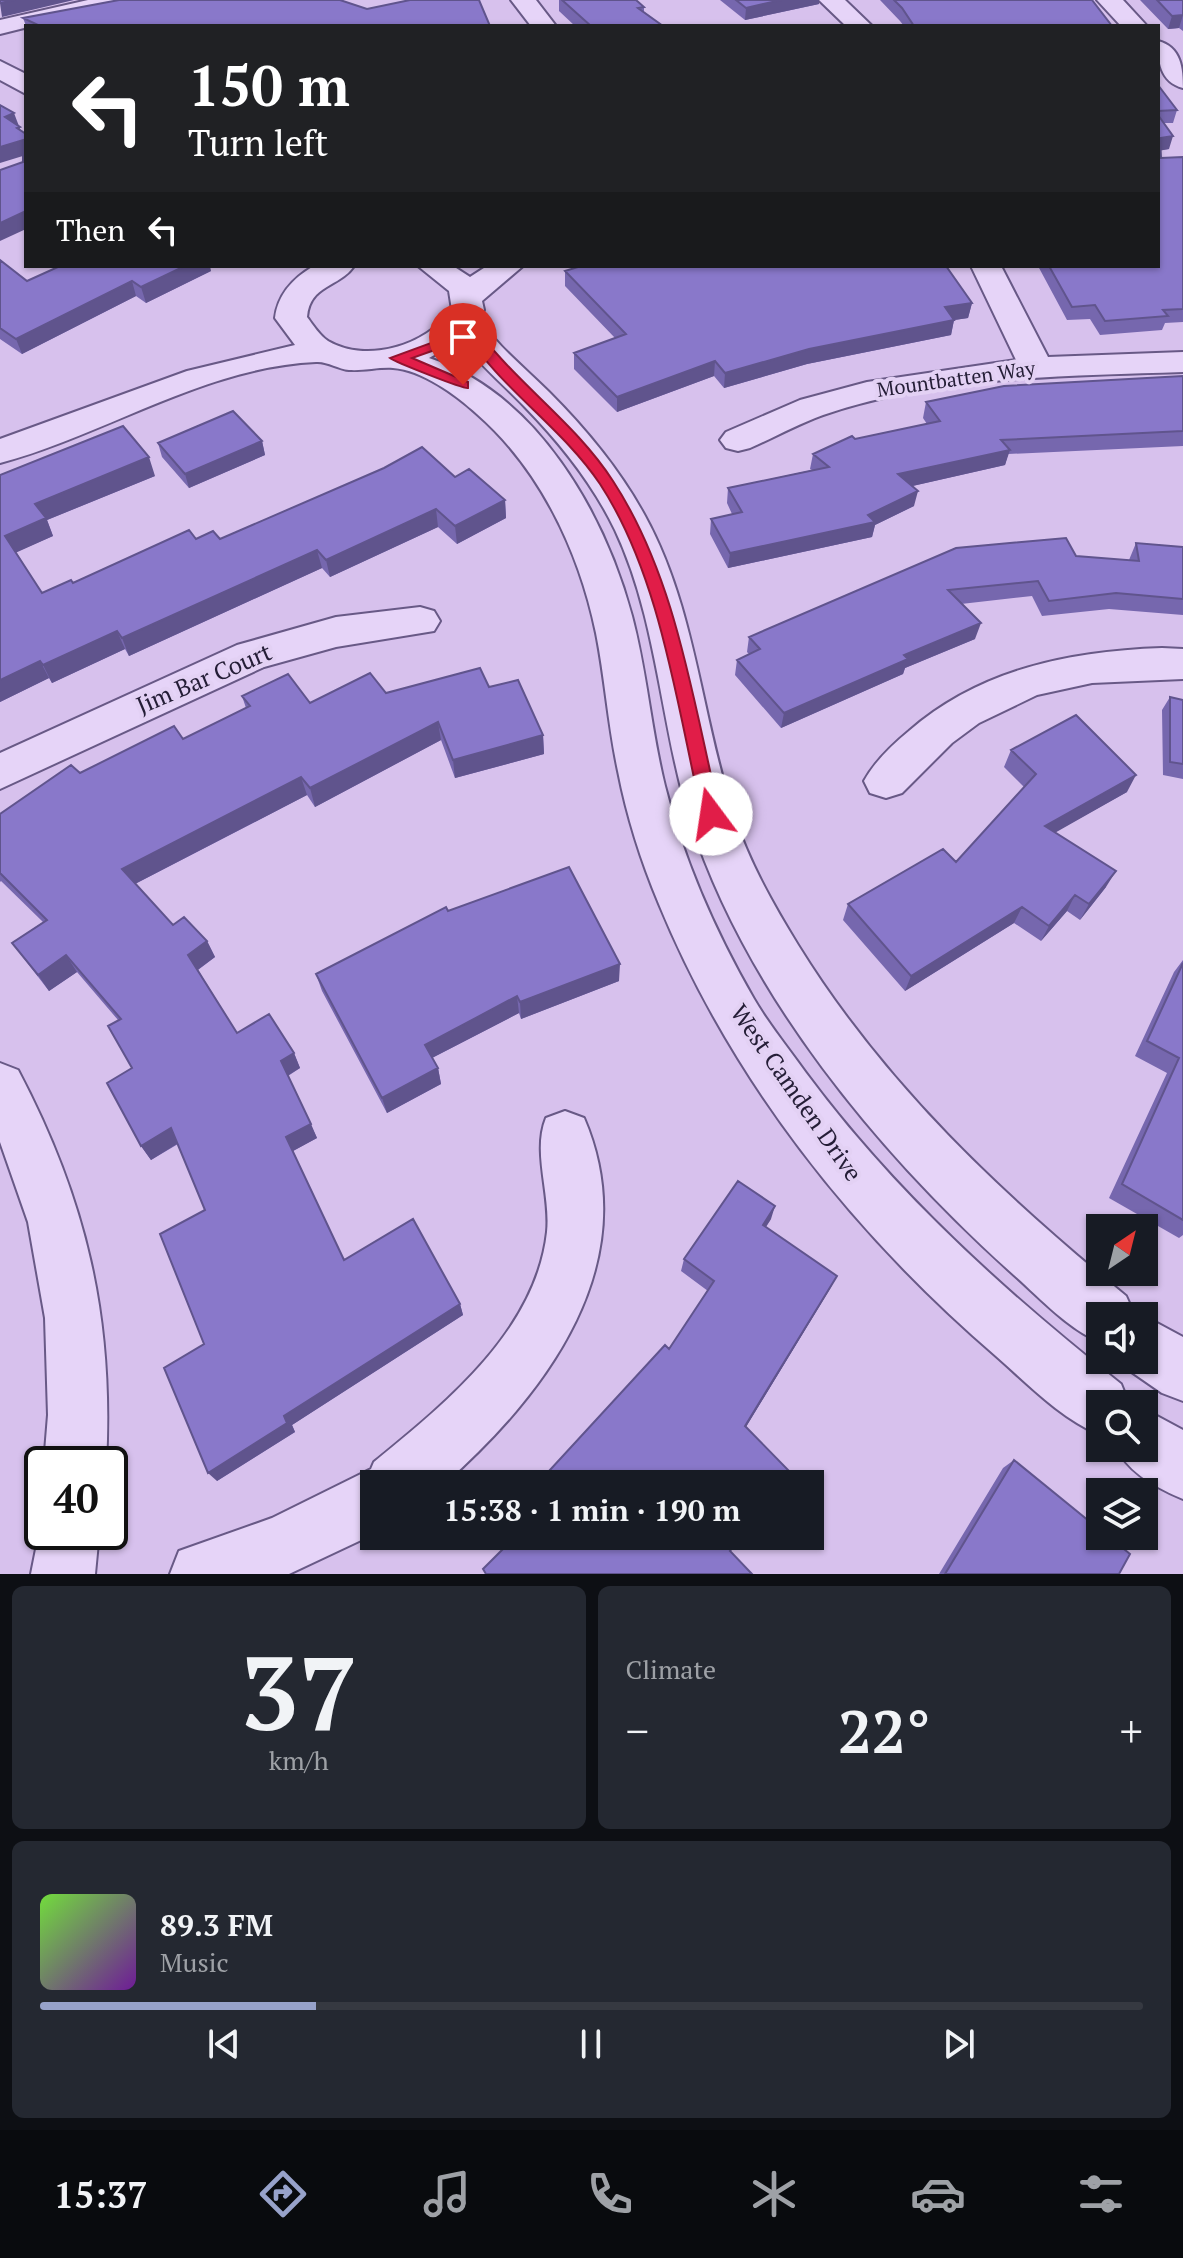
<!DOCTYPE html>
<html lang="en">
<head>
<meta charset="utf-8">
<style>
  body { margin:0; font-family:"PT Serif",serif; background:#242831; color:#f1f3f6; height:100vh; display:flex; flex-direction:column; font-size:30px; white-space:nowrap }
  * { box-sizing:border-box; margin:0 }
  p { font-size:26px; color:#9ea1a6 }
  .icon { flex:none; width:44px; height:44px; fill:none; stroke:currentColor; stroke-width:2; stroke-linecap:round; stroke-linejoin:round }
  .map { position:relative; height:1574px; overflow:hidden }
  .side { display:flex; flex-direction:column; gap:12px; padding:12px; background:#0d0f14; flex:1 }
  .side>* { flex:none }
  .guide { position:absolute; left:24px; top:24px; width:1136px; height:244px; border-radius:0px; box-shadow:0 2px 6px #0004; background:#202124; color:#fff; overflow:hidden }
  .needle { width:52px; rotate:35deg }
  .buttons { position:absolute; left:1086px; top:1214px; display:grid; gap:16px }
  .buttons a { display:grid; place-items:center; width:72px; height:72px; border-radius:0px; background:#171b24; box-shadow:0 2px 6px #0004; font-size:40px }
  .speed { position:absolute; left:24px; top:1446px; display:flex; gap:16px; font-size:40px; font-weight:700; text-align:center }
  .speed>* { display:grid; place-content:center; width:104px; height:104px; border-radius:50%; background:#171b24; box-shadow:0 2px 6px #0004; line-height:1 }
  .speed .limit { border:4px solid #111; border-radius:12px; background:#fff; color:#111 }
  .pin { position:absolute; display:grid; place-items:center; width:68px; height:68px; color:#fff; margin:-82px -34px; border-radius:50% 50% 50% 0; rotate:-45deg; box-shadow:0 0 8px #0007 }
  .pin .icon { rotate:45deg }
  .me { position:absolute; width:88px; margin:-44px; rotate:346deg; stroke-linejoin:round; filter:drop-shadow(0 0 6px #0008) }
  .turn { display:flex; align-items:center; gap:28px; height:168px; padding:0 32px; font-size:36px }
  .turn .icon { width:104px; height:104px; stroke-width:2.5 }
  .turn b { display:block; font-size:56px; line-height:68px }
  .then { display:flex; align-items:center; height:76px; padding:0 32px; background:#0003; gap:16px; font-size:30px }
  .big { font-size:60px; font-weight:700; line-height:1.1 }
  .side .widget { flex:1; display:flex; flex-direction:column; justify-content:center; gap:12px; min-width:0; padding:0 28px; border-radius:12px; background:#242831 }
  .side .dial { align-items:center; gap:0 }
  .dial b { font-size:104px; line-height:1 }
  .song { display:flex; align-items:center; gap:24px }
  .cover { width:96px; height:96px; border-radius:12px; background:linear-gradient(135deg,hsl(100 70% 55%),hsl(280 70% 35%)) }
  .played { height:8px; border-radius:4px; background:linear-gradient(90deg,#97a2ca 25%,#363941 25%) }
  .keys { display:flex; justify-content:space-around; direction:ltr }
  .heat { display:flex; justify-content:space-between; align-items:center; font-size:44px; direction:ltr }
  .side .tiles { flex:1; display:grid; gap:12px; grid-template-columns:1fr 1fr }
  .widget:last-child { grid-column:span 2 }
  .trip { position:absolute; left:360px; top:1470px; width:464px; height:80px; border-radius:0px; background:#171b24; box-shadow:0 2px 6px #0004; font-weight:700; line-height:80px; text-align:center }
  .tab-bar { display:flex; height:128px; justify-content:space-around; align-items:center; background:#090b0e; color:#9ea1a6 }
  .tab-bar .icon { width:56px; height:56px }
  .tab-bar .active { color:#97a2ca }
  .tab-bar b { font-size:36px; color:#f1f3f6 }
  .map>svg:first-child { display:block }
</style>
</head>
<body>
<div class="map">
<svg width="1183" height="1574" viewBox="0 0 1183 1574">
  <rect width="100%" height="100%" fill="#d7c1ed"/>
  <g fill="none" stroke-linecap="round" stroke-linejoin="round">
    <defs>
      <path id="minor" d="M88 0H148L136 7 64 18 0 34V20Z
        M511 0H536L556 26H531Z
        M819 0H845L872 26H846Z
        M1097 0H1123L1147 26H1121Z
        M1158 41C1181 47 1183 68 1183 88 1160 82 1158 61 1158 41Z
        M0 61 26 74V94L0 80Z
        M314 266H354C339 288 310 284 307 317 313 325 320 336 328 341 368 364 426 345 452 310L449 291 418 266H453L470 277 487 266H523L482 301 484 310 478 318C498 347 525 368 549 392 586 429 620 470 645 516 696 609 701 716 734 816 749 862 773 904 798 945 884 1084 1001 1194 1126 1296L1135 1316H1100V1342C1068 1329 1040 1298 1014 1275 879 1154 746 994 690 820 660 724 658 621 615 530 593 484 560 443 525 407 503 384 480 365 461 340L429 358C536 393 604 512 632 616 647 672 651 730 665 786 684 861 716 933 754 999 769 1025 789 1049 806 1073 895 1193 1005 1292 1121 1384L1129 1404H1100V1435C1060 1418 1028 1384 996 1356 852 1232 732 1081 659 904 641 861 627 817 618 771 608 725 605 678 596 633 579 551 540 469 477 414 456 395 422 370 393 368 379 367 364 371 349 370 338 369 327 361 316 362 204 367 105 435 0 463V439L187 371 295 345 275 318C278 294 293 278 314 266Z
        M971 266H1001L1048 357 1183 352V372C1064 376 937 376 823 415 798 424 775 437 750 448L738 451 726 448 720 440 726 432 800 400 867 382 1016 360Z
        M420 607 434 611 440 621 434 631 336 647 264 667 0 789V753L237 645 336 617Z
        M1162 648 1183 649V679L1092 683 1037 695 979 723 952 743 902 793 886 798 870 793 864 781C875 761 892 745 909 731 980 669 1071 651 1162 648Z
        M0 1063 18 1070C86 1199 114 1318 106 1464H44L48 1415 45 1318 28 1222 0 1142Z
        M565 1111 584 1118C646 1262 547 1393 444 1484H374V1534L289 1574H170L179 1551 272 1518 371 1469 374 1462C445 1404 536 1331 547 1232 551 1195 532 1152 546 1118Z
        M1144 1316 1183 1337V1401L1162 1393 1123 1366 1121 1360H1144Z
        M1144 1409 1183 1430V1499C1159 1489 1128 1473 1117 1448H1144Z
        M42 1519V1532H99L95 1574H31Z"/>
    </defs>
    <use href="#minor" stroke="#685986" stroke-width="4"/>
    <use href="#minor" fill="#e6d4f8" fill-rule="evenodd"/>
  </g>
  <path fill="#7667ae" d="M559 0H636L644 7V13L663 26H575L559 11Z
    M720 0H819V4L745 20Z
    M880 0H1092L1112 26H904L900 21Z
    M1140 0H1183V31L1179 28 1168 29Z
    M367 9 490 26H26L23 18Z
    M1158 85 1177 110 1173 123H1164L1169 149 1161 150V158L1183 157V322L1165 323 1162 330 1100 335 1090 319 1067 320 1038 266H1158Z
    M0 260 27 281 211 271 146 303 136 296 22 354 0 339Z
    M565 271 972 303 968 318 954 320 951 335 807 364 724 388 714 376 617 412 574 369V353L615 338 565 286Z
    M1183 376V446L1008 454 1005 465 912 486 914 506 875 525 872 537 728 568 710 534 711 519 732 514 727 503 728 488 812 470 810 469 813 454 855 439 927 424 923 418 926 402Z
    M262 441 265 455 189 488 162 457 158 443Z
    M0 475 155 476 47 520 53 536 16 552 42 593 196 539H220L455 477 505 500 506 518 457 544 438 527 330 577 322 568 129 656 125 649 52 683 49 678 0 702Z
    M1136 543 1183 547V615L1109 609 1042 616 1032 596 961 604 975 639 905 668 903 674 781 728 735 675 737 660 749 654 747 652 749 637 1076 556 1129 560Z
    M489 687 543 735 544 754 455 778 441 740 315 807 307 795 135 884 173 925 207 941 215 957 198 970 237 1033 294 1053 300 1068 288 1076 317 1138 293 1151 344 1260 460 1304 463 1315 292 1425 295 1432 217 1481 204 1344 205 1210 178 1144 151 1160 141 1146 132 1068 118 1020 77 972 49 991 12 943 43 922 1 881 0 882V814L80 773 183 739 246 708 242 696 310 703 386 693Z
    M1170 697 1183 700V779L1163 775 1162 710Z
    M1011 750 1127 792 1055 832 1106 887 1080 920 1067 911 1041 941 1014 923 905 991 843 920 848 904 956 862 1024 787 1004 767Z
    M448 911 619 981 521 1019 519 1013 432 1058 438 1068 441 1084 387 1113 322 991 316 974Z
    M1183 960V1235L1179 1238 1109 1198 1167 1073 1135 1056 1174 972Z
    M771 1219 766 1227 831 1287 746 1427 785 1484H555L550 1479 549 1471 669 1349 708 1291 681 1271 684 1259Z
    M1014 1460 1119 1574H939L1003 1468Z"/>
  <path fill="#60548d" d="M15 0H74L2 17 0 3Z
    M781 0H819V4L745 20 746 8Z
    M1183 15 1179 28 1168 29 1172 16Z
    M14 113 25 142 26 155 0 163V147L5 117Z
    M1173 136 1169 149 1158 151 1160 138Z
    M26 211V229L0 241V223Z
    M185 266H210L211 271 146 303 141 287Z
    M132 281 136 296 22 354 16 339Z
    M972 303 968 318 941 322 945 307Z
    M954 320 951 335 807 364 724 388 725 373 809 349Z
    M715 361 714 376 617 412V397Z
    M262 441 265 455 189 488 185 474Z
    M1010 450 1005 465 895 490 898 474Z
    M149 457 155 476 47 520 53 536 13 554 5 536 35 504Z
    M918 491 914 506 875 525 872 537 728 568 730 553 868 515Z
    M505 500 506 518 457 544 455 526Z
    M436 509 438 527 330 577 326 560Z
    M317 550 322 568 129 656 122 638Z
    M981 623 975 639 905 668 903 674 781 728 784 713 904 655Z
    M117 631 125 649 52 683 43 665Z
    M40 661 49 678 0 702V680Z
    M438 722 441 740 315 807 310 788Z
    M543 735 544 754 455 778 453 760Z
    M1136 775 1127 792 1037 843 1045 826Z
    M301 777 307 795 131 886 122 869Z
    M1116 871 1106 887 1080 920 1089 904Z
    M1075 895 1067 911 1041 941 1049 926Z
    M1022 907 1014 923 905 991 911 976Z
    M207 941 215 957 196 971 188 955Z
    M66 955 77 972 49 991 38 975Z
    M620 964 619 981 521 1019 520 1002Z
    M517 996 519 1013 428 1060 425 1045Z
    M294 1053 300 1068 287 1076 281 1061Z
    M438 1068 441 1084 387 1113 382 1098Z
    M311 1124 317 1138 293 1151 286 1137Z
    M171 1128 180 1142 151 1160 141 1146Z
    M775 1206 771 1219 759 1237 763 1225Z
    M837 1276 831 1287 741 1435 745 1426Z
    M460 1304 463 1315 292 1425 295 1432 217 1481 208 1473 284 1416Z"/>
  <path fill="#8978ca" stroke="#60548d" stroke-width="2" d="M0 0H15L0 3Z
    M119 0H340L367 9 410 0H479L490 26H40L23 18Z
    M562 0H636L644 7 638 8 663 26H591Z
    M736 0H781L746 8Z
    M894 0H1092L1112 26H914L902 8Z
    M1157 0H1183V15L1172 16Z
    M1158 85 1177 110 1158 111Z
    M0 105 14 113 5 117 20 127 17 128 26 134V211L0 223V170L23 162V140L0 147Z
    M1158 115 1173 136 1160 138 1161 158 1183 157V309L1163 310 1168 316 1105 321 1095 305 1072 307 1049 266H1158Z
    M0 260 27 281 60 266H185L141 287 132 281 16 339 0 328Z
    M581 266H946L972 303 945 307 954 320 809 349 725 373 715 361 617 397 574 353 626 334 565 271Z
    M1183 376V431L1001 440 1010 450 898 474 918 491 868 515 875 522 730 553 711 519 742 512 728 488 829 467 813 454 852 436 855 439 940 421 926 402 1004 386Z
    M233 411 262 441 185 474 158 443Z
    M123 426 149 457 35 504 46 518 5 536 42 593 71 580 73 583 189 530 196 539 213 531 220 539 384 468 422 447 455 477 469 469 505 500 455 526 436 509 326 560 317 550 122 638 117 631 43 665 40 661 0 680V475Z
    M1066 538 1076 556 1139 561 1136 543 1183 547V599L1116 593 1049 601 1038 581 948 590 981 623 904 655 908 659 784 713 737 660 760 649 749 637 956 548Z
    M480 668 489 687 518 680 543 735 453 760 438 722 310 788 301 777 122 869 173 925 184 917 207 941 188 955 237 1033 269 1014 294 1053 281 1061 311 1124 286 1137 344 1260 413 1219 460 1304 284 1416 287 1423 208 1473 164 1368 204 1344 160 1234 205 1210 171 1128 141 1146 107 1083 132 1068 108 1026 121 1019 66 955 38 975 12 943 47 920 0 873V814L71 765 80 773 174 726 183 739 250 706 242 696 288 674 310 703 370 673 386 693Z
    M1170 697 1183 700V764L1170 762Z
    M1076 715 1136 775 1045 826 1116 871 1089 904 1075 895 1049 926 1022 907 911 976 848 904 943 849 956 862 1036 774 1011 750Z
    M569 867 620 964 520 1002 517 996 425 1045 438 1068 382 1098 316 974 446 907 448 911Z
    M1183 963V1220L1122 1184 1179 1058 1147 1041Z
    M738 1181 775 1206 763 1225 837 1276 745 1426 792 1474 784 1484H561L549 1471 665 1345 669 1349 714 1281 684 1259Z
    M1014 1460 1100 1530V1536H1108L1130 1554 1119 1574H945Z
    M516 1536H742L730 1551 752 1574H486L483 1569Z"/>
  <path fill="#e11d48" stroke="#92132f" stroke-width="2" d="M459 318H469C509 379 573 419 613 481 677 579 693 703 720 814L718 820 711 822 702 814C677 707 661 577 600 484 561 426 499 388 463 329L443 347 412 358 468 382V388C463 389 395 362 390 358L434 342Z"/>
  <g text-anchor="middle" stroke-width="8" stroke-linejoin="round" paint-order="stroke">
    <g font-size="20" fill="#241d36" stroke="#e3d1f4">
      <text transform="translate(956 379) rotate(-8)" y="7">Mountbatten Way</text>
    </g>
    <g font-size="24" fill="#241d36" stroke="#e3d1f4">
      <text transform="translate(204 679) rotate(-23)" y="8">Jim Bar Court</text>
      <text transform="translate(796 1093) rotate(55)" y="8">West Camden Drive</text>
    </g>
  </g>
</svg>
<div class="buttons">
<a><svg class="needle" viewBox="-14 -14 28 28"><path d="M0-13l5 13h-10z" fill="#e53935"/><path d="M0 13l5-13h-10z" fill="#9ea1a6"/></svg></a>
<a><svg class="icon" aria-label="sound" viewBox="0 0 24 24"><path d="M4 9h4l5-4v14l-5-4H4zM17 9q2 3 0 6"/></svg></a>
<a><svg class="icon" aria-label="search" viewBox="0 0 24 24"><circle cx="10" cy="10" r="6"/><path d="M15 15l6 6"/></svg></a>
<a><svg class="icon" aria-label="layers" viewBox="0 0 24 24"><path d="M12 4l9 5-9 5-9-5zM3 14l9 5 9-5"/></svg></a>
</div>
<div class="speed"><div class="limit">40</div></div>
<div class="pin" style="left:463px;top:385px;background:#d93025"><svg class="icon" aria-label="arrive" viewBox="0 0 24 24"><path d="M6 21V4h12l-3 4 3 4H6"/></svg></div>
<svg class="me" style="left:711px;top:814px" viewBox="-20 -20 40 40"><circle r="19" fill="#fff"/><path d="M0-13L10 11 0 6-10 11z" fill="#e11d48"/></svg>
<div class="trip">15:38 · 1 min · 190 m</div>
<div class="guide">
<div class="turn"><svg class="icon" aria-label="left" viewBox="0 0 24 24"><path d="M17 20v-9H6M10 6l-5 5 5 5"/></svg><div><b>150 m</b>Turn left</div></div>
<div class="then">Then<svg class="icon" aria-label="left" viewBox="0 0 24 24"><path d="M17 20v-9H6M10 6l-5 5 5 5"/></svg></div>
</div>
</div>
<section class="side">
<div class="tiles">
<div class="widget dial"><b>37</b><p>km/h</p></div>
<div class="widget"><p>Climate</p>
<div class="heat"><a>−</a><b class="big">22°</b><a>+</a></div>
</div>
<div class="widget">
<div class="song"><i class="cover"></i><div><b>89.3 FM</b><p>Music</p></div></div>
<div class="played"></div>
<div class="keys"><svg class="icon" aria-label="previous" viewBox="0 0 24 24"><path d="M18 5L8 12l10 7zM5 5v14"/></svg><svg class="icon" aria-label="pause" viewBox="0 0 24 24"><path d="M8 5v14M16 5v14"/></svg><svg class="icon" aria-label="next" viewBox="0 0 24 24"><path d="M6 5l10 7-10 7zM19 5v14"/></svg></div>
</div>
</div>
</section>
<nav class="tab-bar">
<b>15:37</b>
<svg class="icon active" aria-label="directions" viewBox="0 0 24 24"><path d="M12 3l9 9-9 9-9-9zM9 14v-3h6M13 9l2 2-2 2"/></svg>
<svg class="icon" aria-label="music" viewBox="0 0 24 24"><path d="M9 18V5l10-2v13"/><circle cx="6" cy="18" r="3"/><circle cx="16" cy="16" r="3"/></svg>
<svg class="icon" aria-label="phone" viewBox="0 0 24 24"><path d="M5 4h4l2 5-3 2q2 4 5 5l2-3 5 2v4C11 20 4 13 5 4z"/></svg>
<svg class="icon" aria-label="climate" viewBox="0 0 24 24"><path d="M12 3v18M4 7l16 10M4 17L20 7"/></svg>
<svg class="icon" aria-label="car" viewBox="0 0 24 24"><path d="M5 17H2v-5l4-1 3-4h7l3 4 3 1v5h-3M9 17h6M6 11h13"/><circle cx="7" cy="17" r="2"/><circle cx="17" cy="17" r="2"/></svg>
<svg class="icon" aria-label="filters" viewBox="0 0 24 24"><path d="M4 7h16M4 17h16"/><circle cx="9" cy="7" r="2"/><circle cx="15" cy="17" r="2"/></svg>
</nav>
</body>
</html>
